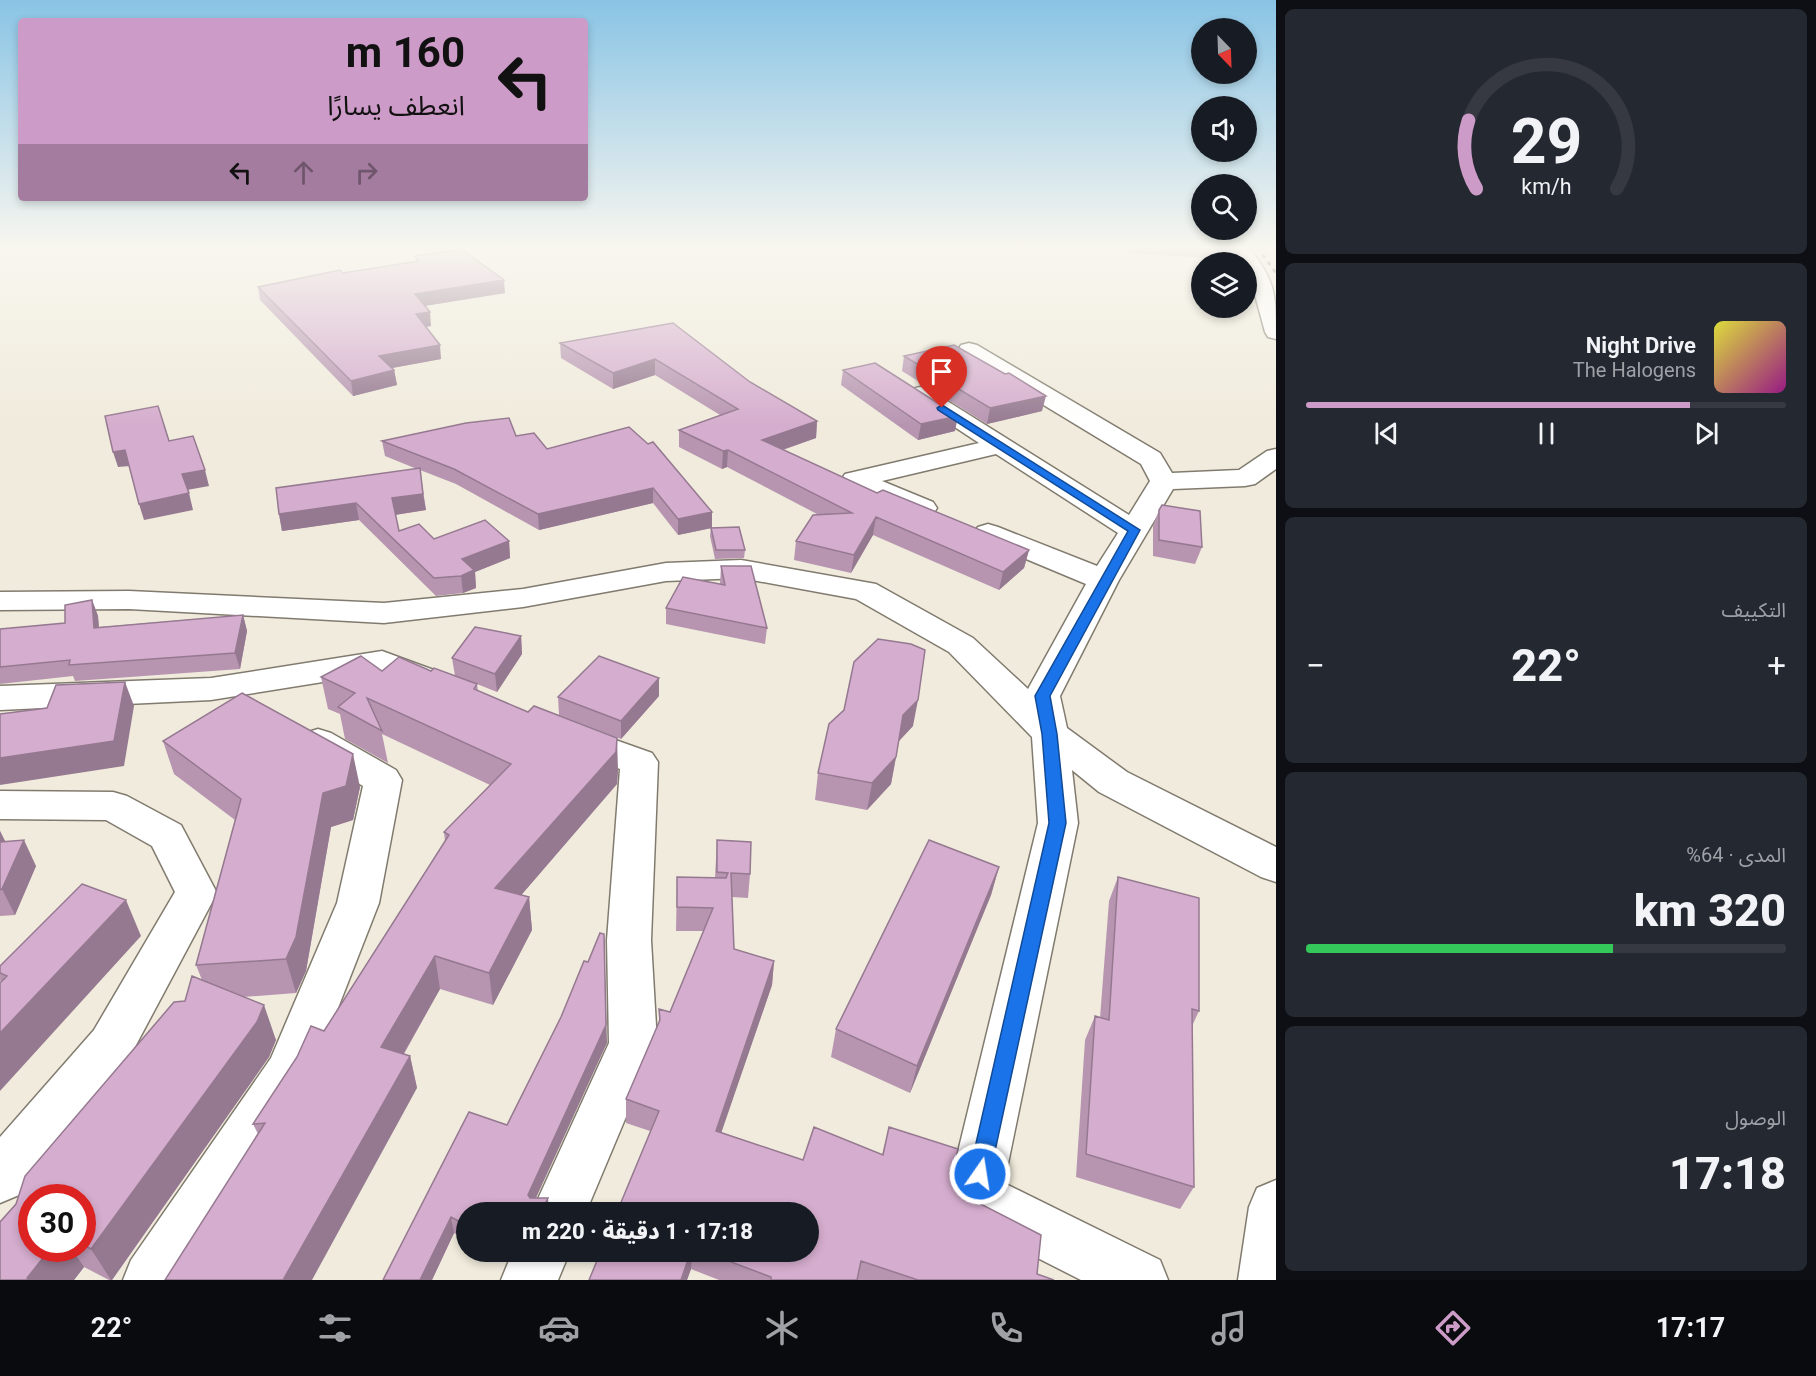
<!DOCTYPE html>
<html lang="ar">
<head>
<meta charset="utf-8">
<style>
  body { margin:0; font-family:Roboto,"Noto Sans Arabic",sans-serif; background:#242831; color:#f1f3f6; direction:rtl; height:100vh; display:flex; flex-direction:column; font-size:22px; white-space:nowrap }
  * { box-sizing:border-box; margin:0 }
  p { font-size:20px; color:#9ea1a6 }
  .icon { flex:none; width:33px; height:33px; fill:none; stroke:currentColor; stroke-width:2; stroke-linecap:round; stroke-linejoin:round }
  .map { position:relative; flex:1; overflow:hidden; direction:ltr }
  .details { display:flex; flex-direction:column; gap:9px; padding:9px; background:#0d0f14; width:540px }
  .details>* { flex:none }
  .banner { position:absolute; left:18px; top:18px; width:570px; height:183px; border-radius:6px; box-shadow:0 3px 9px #0003; direction:rtl; background:#cd9bc7; color:#111; overflow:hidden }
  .needle { width:39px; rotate:157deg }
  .buttons { position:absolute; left:1191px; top:18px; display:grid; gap:12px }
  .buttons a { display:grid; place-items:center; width:66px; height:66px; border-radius:50%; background:#171b24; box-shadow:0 3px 9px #0003; font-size:30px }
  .speed { position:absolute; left:18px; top:1184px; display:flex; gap:12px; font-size:30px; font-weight:700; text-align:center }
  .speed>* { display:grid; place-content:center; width:78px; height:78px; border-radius:50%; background:#171b24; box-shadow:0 3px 9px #0003; line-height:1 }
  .speed .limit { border:9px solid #d22; background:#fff; color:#111 }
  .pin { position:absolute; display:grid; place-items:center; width:51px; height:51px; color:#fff; margin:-62px -26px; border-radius:50% 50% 50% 0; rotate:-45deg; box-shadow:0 0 6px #0007 }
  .pin .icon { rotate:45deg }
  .me { position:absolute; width:66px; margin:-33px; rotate:13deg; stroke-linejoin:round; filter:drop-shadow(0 0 4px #0008) }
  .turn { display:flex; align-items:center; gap:21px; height:126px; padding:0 24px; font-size:27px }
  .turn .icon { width:78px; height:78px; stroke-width:2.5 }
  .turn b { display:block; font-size:42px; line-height:51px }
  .lanes { display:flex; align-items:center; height:57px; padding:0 24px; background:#0003; justify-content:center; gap:30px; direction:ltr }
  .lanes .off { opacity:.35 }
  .big { font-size:45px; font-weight:800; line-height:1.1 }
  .details .card { flex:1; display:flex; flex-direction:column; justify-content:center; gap:9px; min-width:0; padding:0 21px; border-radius:9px; background:#242831 }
  .details .dial { align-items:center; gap:0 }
  .dial svg { height:156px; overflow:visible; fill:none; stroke:#363941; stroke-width:7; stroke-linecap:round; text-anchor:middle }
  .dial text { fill:#f1f3f6; stroke:none }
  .song { display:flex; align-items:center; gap:18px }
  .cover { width:72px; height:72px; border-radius:9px; background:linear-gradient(135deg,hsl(60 70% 55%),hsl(310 70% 35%)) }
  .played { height:6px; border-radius:3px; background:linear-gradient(90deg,#cd9bc7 80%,#363941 80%) }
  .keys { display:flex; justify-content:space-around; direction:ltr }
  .heat { display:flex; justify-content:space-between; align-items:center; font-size:33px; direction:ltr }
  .charge { height:9px; border-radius:4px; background:linear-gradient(90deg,#34c759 64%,#363941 0) }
  .trip { position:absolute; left:456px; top:1202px; width:363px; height:60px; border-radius:30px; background:#171b24; box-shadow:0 3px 9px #0003; font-weight:800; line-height:60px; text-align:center; direction:rtl }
  .tabs { display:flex; height:96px; justify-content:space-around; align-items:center; background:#090b0e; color:#9ea1a6 }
  .tabs .icon { width:42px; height:42px }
  .tabs .on { color:#cd9bc7 }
  .tabs b { font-size:27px; color:#f1f3f6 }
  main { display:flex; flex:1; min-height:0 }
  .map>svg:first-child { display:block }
</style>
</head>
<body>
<main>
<section class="details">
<div class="card dial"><svg viewBox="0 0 100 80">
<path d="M14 69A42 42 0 1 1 86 69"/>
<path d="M14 69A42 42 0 0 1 10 34" stroke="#cd9bc7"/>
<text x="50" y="56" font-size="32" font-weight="700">29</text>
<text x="50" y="72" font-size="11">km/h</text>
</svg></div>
<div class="card">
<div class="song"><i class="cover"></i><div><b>Night Drive</b><p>The Halogens</p></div></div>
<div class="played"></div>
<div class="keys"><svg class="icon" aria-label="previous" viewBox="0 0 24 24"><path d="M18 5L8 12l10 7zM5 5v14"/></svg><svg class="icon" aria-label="pause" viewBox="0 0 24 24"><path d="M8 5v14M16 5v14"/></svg><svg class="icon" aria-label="next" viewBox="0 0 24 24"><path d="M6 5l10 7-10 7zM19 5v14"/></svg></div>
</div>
<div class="card"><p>التكييف</p>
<div class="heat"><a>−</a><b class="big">22°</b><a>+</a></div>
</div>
<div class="card"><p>المدى · 64%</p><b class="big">320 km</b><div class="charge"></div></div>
<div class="card"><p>الوصول</p><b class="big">17:18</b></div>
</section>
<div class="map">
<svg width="1276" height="1280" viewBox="0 0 1276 1280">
  <rect width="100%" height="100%" fill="#f0ebdc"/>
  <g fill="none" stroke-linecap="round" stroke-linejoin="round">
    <defs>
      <path id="minor" d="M1230 247H1249C1276 283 1276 293 1276 339L1268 337 1265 332 1246 262H1242Z
        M969 343 977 345 1160 453 1172 473 1239 470 1267 451 1276 449V469L1255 484 1245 486 1173 489 1119 580 1060 696 1067 728 1127 772 1276 847V882L1261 877 1099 792 1072 770 1078 823 1004 1183 1160 1260 1168 1280H1081L955 1216 947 1197 1038 823 1032 737 949 652 856 599 741 578 666 581 523 607 384 623 129 609 0 610V592L129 591 384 603 523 589 666 563 741 560 876 584 973 638 1028 689 1086 584 978 539 973 533 978 527 988 524 998 527 1097 566 1118 533 996 454 882 481 933 502 937 508 933 514 923 516 845 486 841 480 845 474 979 443 912 399 908 394 912 389 920 387 928 389 1129 515 1150 481 1141 464 961 355 958 350 961 345Z
        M382 651 442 673 447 681 442 689 430 692 379 673 211 700 0 710V686L211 678Z
        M576 726 652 753 658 762 651 940 657 1043 586 1212H532L609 1043 607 940 620 769 563 747 558 738 563 729Z
        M318 729 331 733 396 770 402 780 379 903 313 1072 306 1088 184 1280H123L131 1260 271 1058 337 903 363 786 305 751 300 742 305 733Z
        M0 791 113 792 127 796 181 825 217 893 128 1060 19 1195 0 1203V1137L94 1030 175 892 152 846 106 820 0 819Z
        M513 1251H570L558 1280H501Z"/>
      <path id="major" d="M1276 1180V1280H1238L1249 1207 1257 1188Z"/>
    </defs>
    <use href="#minor" stroke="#807b6e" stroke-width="3"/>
    <use href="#major" stroke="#807b6e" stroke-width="3"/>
    <use href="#minor" fill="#fff" fill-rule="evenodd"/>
    <use href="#major" fill="#fff" fill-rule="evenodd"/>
    <path stroke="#4e4c44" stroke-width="3" stroke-dasharray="4.5 4.5" stroke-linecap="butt" d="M1257 247 1276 273"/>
  </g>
  <path fill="#b795b1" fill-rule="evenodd" d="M1125 247H1241L1242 248 1238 260 1127 253Z
    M415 256 505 293 425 306 431 326 425 327 441 359 392 368 394 370 397 385 353 396 260 300 258 287 416 261Z
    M673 323 750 382 817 421 816 438 783 450 877 493 1029 550 1024 568 999 590 873 535 851 573 794 560 796 541 817 514 727 467 722 469 679 447V430L720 415 655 375 613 389 561 358 560 343Z
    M904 356 1042 411 987 424 902 371Z
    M843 370 955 431 918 440 841 385Z
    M629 427 712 528 745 550 744 558 715 559 710 536 711 528 678 535 653 503 539 530 456 484 420 470 426 510 395 515 399 531 434 539 509 541 510 558 475 572 476 588 463 593 436 596 359 520 282 531 279 514 417 469 385 456 382 441 516 436 547 449Z
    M1159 510 1202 547 1195 564 1153 556V526Z
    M721 566 767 628 765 644 666 624V608L720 584Z
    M92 600 98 616 99 627 243 615 247 631 240 669 75 681 73 676 0 684V629L65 623Z
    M521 636 522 654 497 692 477 684 478 691 618 770 617 784 521 895 529 897 532 930 493 1005 440 989 404 1054 410 1056 417 1088 258 1134 253 1124 324 1031 445 841 444 832 490 785 382 734 388 763 345 739 340 714 328 709 321 677 382 671H431L455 676 452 658Z
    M659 696 621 739 559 715 558 697Z
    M913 726 899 741 891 784 867 810 815 800 818 773Z
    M163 741 360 787 353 820 331 827 306 971 296 993 243 997 276 1040 269 1057 112 1280H109L84 1267 74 1280H0L185 1001 202 980 196 965 235 820 174 774ZM82 1197V1248H32Z
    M0 831 5 841 36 866 15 915 0 916Z
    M717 840 750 874 748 898 732 897 734 949 774 961 772 985 721 1132 803 1160 882 1155 889 1127 952 1174 961 1194 1037 1274 1054 1280H719L691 1269 687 1280H589L601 1251H808L650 1131 626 1123V1099L659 1021V1009L670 1012 704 931H676L677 877 715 878Z
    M999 867 991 895 910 1093 831 1057 836 1029Z
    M1118 877 1199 1011 1192 1026 1194 1187 1180 1209 1076 1177 1085 1040 1095 1016 1100 1018 1109 901Z
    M141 936 1 982 0 980V966Z
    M588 962 607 1043 466 1212V1239L454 1233 432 1280H383L507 1125Z
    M490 1251H511L507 1259Z"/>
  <path fill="#957990" d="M504 280 505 293 417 307 415 294Z
    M430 312 431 326 417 328 416 314Z
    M440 345 441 359 381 370 379 356Z
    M655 359V375L613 389V373Z
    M394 370 397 385 353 396 351 381Z
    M1046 396 1042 411 987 424 990 408Z
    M958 416 955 431 918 440 921 424Z
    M817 421 816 438 761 457 762 440Z
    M125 450 130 466 118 467 113 452Z
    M728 450 727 467 722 469 723 451Z
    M205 470 209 486 187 490 182 474Z
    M653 488V503L539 530 538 514Z
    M189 493 193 510 144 520 139 504Z
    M423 494 426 510 394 515 392 498Z
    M356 503 359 520 282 531 279 514Z
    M712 512V528L678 535V519Z
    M876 517 873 535 851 573 854 555Z
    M509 541 510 558 475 572 476 588 463 593 461 576 462 559Z
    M1029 550 1024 568 999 590 1003 572Z
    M92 600 98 616 100 644 94 628Z
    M243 615 247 631 240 669 235 653Z
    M521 636 522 654 497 692 495 674Z
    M659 678V696L621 739V721Z
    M125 682 134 706 124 766 0 785V758Z
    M918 700 913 726 898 742 903 715Z
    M617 738 618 770 617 784 499 921 495 888Z
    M353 754 360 787 353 820 331 827 306 971 296 993 286 959 323 793Z
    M896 757 891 784 867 810 872 783Z
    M0 831 5 841 0 852Z
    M24 840 36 866 15 915 2 889Z
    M999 867 991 895 910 1093 917 1066Z
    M529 897 532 930 493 1005 489 973Z
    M126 900 141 936 0 1091V1033Z
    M604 934 607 1043 530 1211 528 1195Z
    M435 956 440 989 389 1079 381 1047Z
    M774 961 772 985 714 1154 716 1131Z
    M264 1005 276 1040 269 1057 112 1280H111L91 1249Z
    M410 1056 417 1088 312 1280H283Z
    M548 1198 549 1212H541Z
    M451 1217 454 1233 432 1280H420Z
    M51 1248H71L84 1267 74 1280H28L27 1278Z
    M506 1251H511L507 1259Z
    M691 1251H692L691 1269 687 1280H681Z"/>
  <path fill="#d5adce" stroke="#957990" stroke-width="1.5" d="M461 249 504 280 415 294 430 312 416 314 440 345 379 356 394 370 351 381 258 287 340 270 343 273 419 261 415 256Z
    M673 323 750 382 817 421 762 440 877 493 883 490 1029 550 1003 572 876 517 854 555 796 541 813 515 852 513 728 450 723 451 679 430 738 409 655 359 613 373 560 343Z
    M954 345 1005 374 1009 373 1046 396 990 408 904 356Z
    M875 363 958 416 921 424 843 370Z
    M158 406 169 441 193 436 205 470 182 474 189 493 139 504 125 450 113 452 105 416Z
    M509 418 516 436 534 433 547 449 629 427 648 444 653 442 712 512 678 519 653 488 538 514 454 469 382 441 466 423Z
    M420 468 423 494 392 498 399 531 419 524 434 539 485 520 509 541 462 559 474 570 461 576 434 578 356 503 279 514 276 488Z
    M1162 505 1200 511 1202 547 1159 540V510Z
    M739 527 745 550H716L711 528Z
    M721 566H751L767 628 666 608 683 577 725 585Z
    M92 600 94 628 243 615 235 653 69 665 70 660 0 667V629L65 623V605Z
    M475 627 521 636 495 674 452 658Z
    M878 639 911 644 925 650 918 700 903 715 896 757 872 783 818 773 829 724 844 710 854 662Z
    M361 656 382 671 399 657 431 671 434 668 477 684 474 689 528 712 534 706 617 738 616 752 495 888 529 897 489 973 435 956 381 1047 410 1056 283 1280H165L265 1123 253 1124 297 1057 311 1026 324 1031 449 835 444 832 511 764 367 698 382 731 338 707 355 693 321 677Z
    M599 656 659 678 621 721 558 697Z
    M125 682 114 741 0 758V714L47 708 56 685Z
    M242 693 353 754 346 786 323 793 296 937 286 959 196 965 241 799 163 741Z
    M24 840 2 889 0 890V842Z
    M717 840 751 842 750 874 731 873 734 949 774 961 716 1131 803 1160 814 1127 883 1155 889 1127 958 1149 952 1174 961 1194 1041 1235 1037 1274 1054 1280H918L861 1261 857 1280H771V1277L702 1251H808V1212H617L659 1111 626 1099 660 1020 659 1009 670 1012 713 908 677 907V877L726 878 728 873 717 872Z
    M929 840 999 867 917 1066 836 1029Z
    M1118 877 1199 898V1011L1192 1009 1194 1187 1086 1154 1095 1016 1109 1020Z
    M82 884 126 900 0 1033V983L7 976 0 973V966Z
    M600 933 604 934 606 1025 528 1195 530 1198H548L541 1212H466V1225L451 1217 420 1280H383L469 1112 507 1125 561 1017 584 961 588 962Z
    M192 976 264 1005 257 1022 91 1249 82 1244V1197H32V1248H51L27 1278 30 1280H0V1222L16 1204 25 1176 174 1002 185 1001Z
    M601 1251H691L681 1280H589Z"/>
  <linearGradient id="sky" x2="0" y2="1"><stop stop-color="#89c4e5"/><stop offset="0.58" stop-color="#f8f6ef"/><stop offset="1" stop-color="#f8f6ef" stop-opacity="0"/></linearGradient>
  <rect width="1276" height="426" fill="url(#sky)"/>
  <path fill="#1a73e8" stroke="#114b97" stroke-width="1.5" d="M942 405 1140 530 1050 696 1057 734 1066 823 990 1174 987 1181 980 1184 972 1181 969 1174 1049 823 1042 734 1035 696 1128 531 938 410 937 408Z"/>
</svg>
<div class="buttons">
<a><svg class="needle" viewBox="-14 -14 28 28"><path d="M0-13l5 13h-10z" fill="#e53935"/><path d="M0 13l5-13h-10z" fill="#9ea1a6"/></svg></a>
<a><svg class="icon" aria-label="sound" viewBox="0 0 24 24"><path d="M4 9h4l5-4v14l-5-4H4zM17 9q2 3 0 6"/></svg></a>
<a><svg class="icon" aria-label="search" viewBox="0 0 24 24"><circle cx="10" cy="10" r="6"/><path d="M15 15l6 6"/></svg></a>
<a><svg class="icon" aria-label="layers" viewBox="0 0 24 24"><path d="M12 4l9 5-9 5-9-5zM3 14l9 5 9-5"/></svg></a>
</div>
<div class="speed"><div class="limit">30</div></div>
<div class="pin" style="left:942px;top:408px;background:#d93025"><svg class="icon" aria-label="arrive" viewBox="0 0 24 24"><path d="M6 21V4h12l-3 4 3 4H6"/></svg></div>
<svg class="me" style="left:980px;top:1174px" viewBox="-20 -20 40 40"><circle r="17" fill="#1a73e8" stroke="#fff" stroke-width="3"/><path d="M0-11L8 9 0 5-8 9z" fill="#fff"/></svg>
<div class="trip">17:18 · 1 دقيقة · 220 m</div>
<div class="banner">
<div class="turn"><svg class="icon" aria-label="left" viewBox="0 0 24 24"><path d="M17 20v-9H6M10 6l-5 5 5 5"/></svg><div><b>160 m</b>انعطف يسارًا</div></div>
<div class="lanes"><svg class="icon" aria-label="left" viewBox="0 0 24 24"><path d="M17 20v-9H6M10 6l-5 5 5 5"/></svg><svg class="icon off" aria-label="ahead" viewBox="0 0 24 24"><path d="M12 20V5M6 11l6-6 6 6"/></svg><svg class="icon off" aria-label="right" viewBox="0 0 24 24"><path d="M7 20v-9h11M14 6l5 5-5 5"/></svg></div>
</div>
</div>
</main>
<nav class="tabs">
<b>17:17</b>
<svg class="icon on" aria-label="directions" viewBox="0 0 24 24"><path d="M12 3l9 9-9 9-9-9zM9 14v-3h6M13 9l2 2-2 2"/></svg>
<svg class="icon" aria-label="music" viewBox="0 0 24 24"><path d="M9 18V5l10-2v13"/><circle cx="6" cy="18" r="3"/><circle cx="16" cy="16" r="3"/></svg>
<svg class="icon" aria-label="phone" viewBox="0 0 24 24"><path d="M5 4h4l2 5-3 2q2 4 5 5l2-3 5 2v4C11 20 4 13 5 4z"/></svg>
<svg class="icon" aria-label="climate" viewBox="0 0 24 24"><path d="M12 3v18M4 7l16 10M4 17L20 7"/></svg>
<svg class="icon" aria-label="car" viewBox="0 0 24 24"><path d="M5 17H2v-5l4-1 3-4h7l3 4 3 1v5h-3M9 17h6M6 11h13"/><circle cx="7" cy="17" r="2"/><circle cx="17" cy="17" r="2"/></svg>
<svg class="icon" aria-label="filters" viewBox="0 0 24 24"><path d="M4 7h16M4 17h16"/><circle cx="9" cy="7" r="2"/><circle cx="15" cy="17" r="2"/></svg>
<b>22°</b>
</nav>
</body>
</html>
